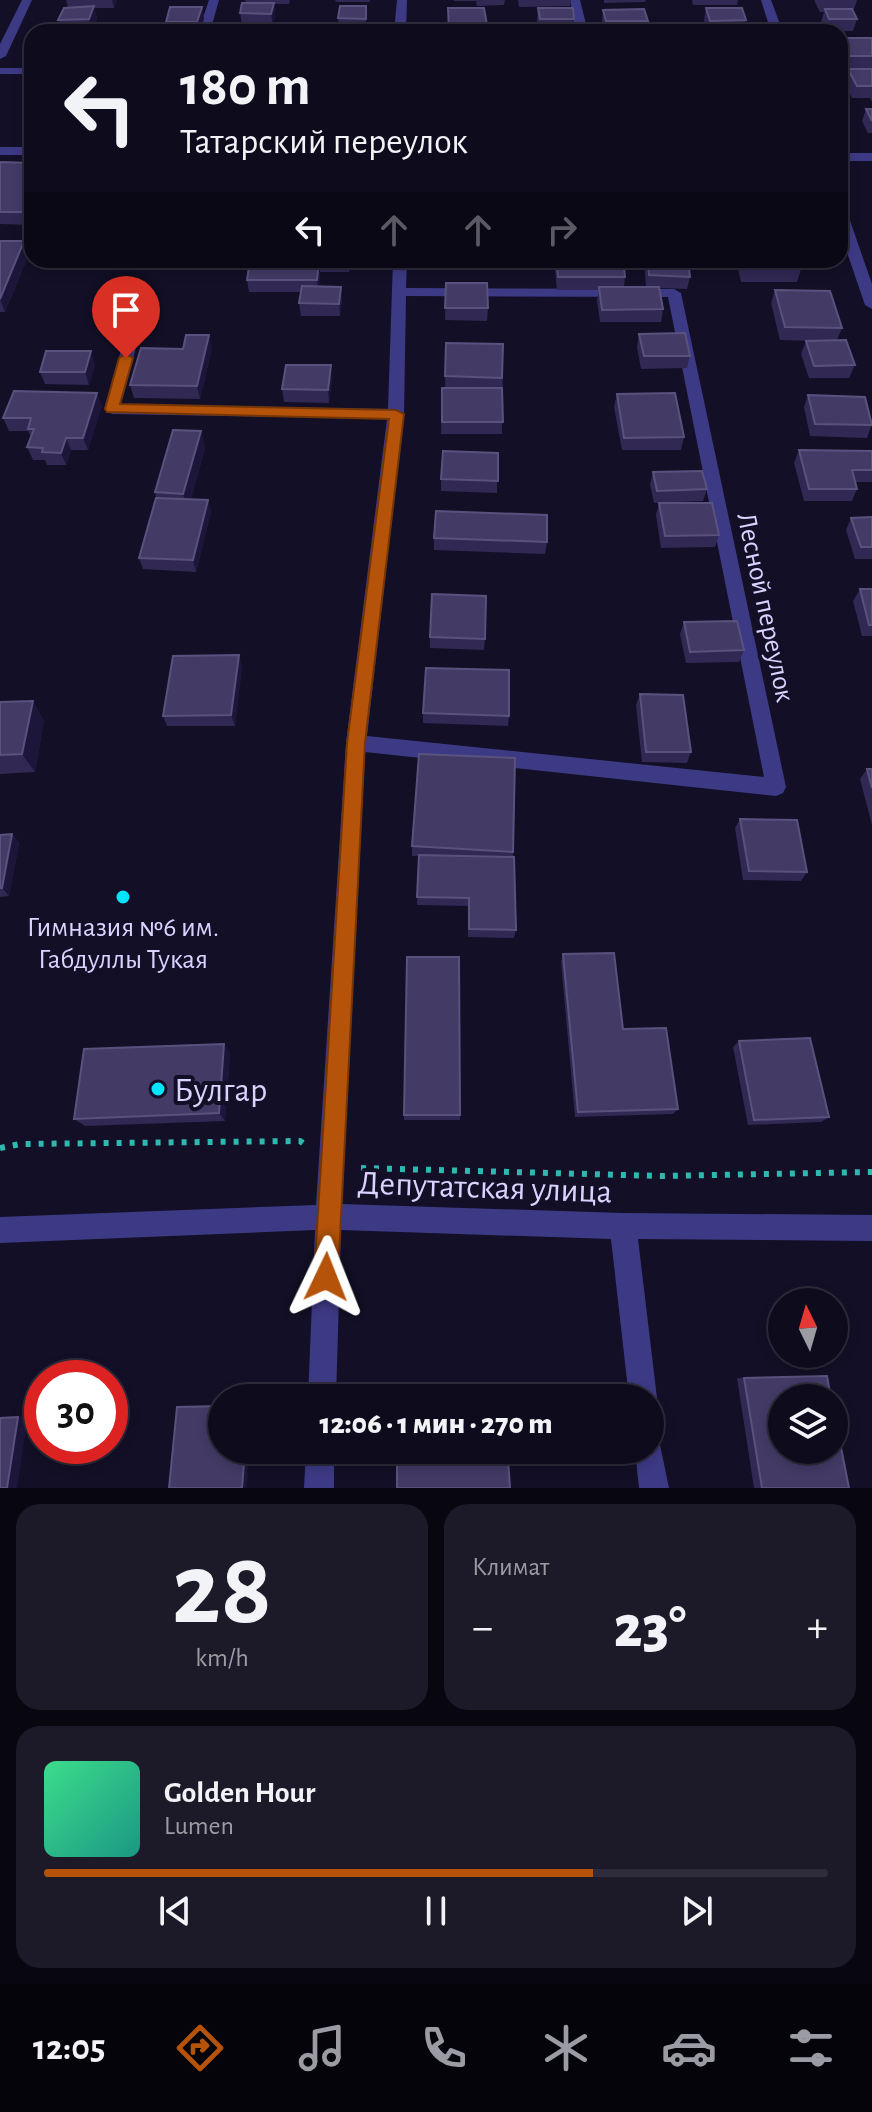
<!DOCTYPE html>
<html lang="ru">
<head>
<meta charset="utf-8">
<style>
  body { margin:0; font-family:"Alegreya Sans",sans-serif; background:#1c1929; color:#f1f3f6; height:100vh; display:flex; flex-direction:column; font-size:30px; white-space:nowrap }
  * { box-sizing:border-box; margin:0 }
  p { font-size:26px; color:#9b9ba3 }
  .icon { flex:none; width:44px; height:44px; fill:none; stroke:currentColor; stroke-width:2; stroke-linecap:round; stroke-linejoin:round }
  .map { position:relative; height:1488px; overflow:hidden }
  .details { display:flex; flex-direction:column; gap:16px; padding:16px; background:#08060f; flex:1 }
  .details>* { flex:none }
  .banner { position:absolute; left:24px; top:24px; width:824px; height:244px; border-radius:24px; box-shadow:0 4px 12px #0003,0 0 0 2px #2e2b3b; background:#0e0b1c; color:#f1f3f6; overflow:hidden }
  .needle { width:52px; rotate:355deg }
  .fabs { position:absolute; left:768px; top:1288px; display:grid; gap:16px }
  .fabs a { display:grid; place-items:center; width:80px; height:80px; border-radius:50%; background:#0e0b1c; box-shadow:0 4px 12px #0003,0 0 0 2px #2e2b3b; font-size:40px }
  .speed { position:absolute; left:24px; top:1360px; display:flex; gap:16px; font-size:40px; font-weight:700; text-align:center }
  .speed>* { display:grid; place-content:center; width:104px; height:104px; border-radius:50%; background:#0e0b1c; box-shadow:0 4px 12px #0003,0 0 0 2px #2e2b3b; line-height:1 }
  .speed .limit { border:12px solid #d22; background:#fff; color:#111 }
  .pin { position:absolute; display:grid; place-items:center; width:68px; height:68px; color:#fff; margin:-82px -34px; border-radius:50% 50% 50% 0; rotate:-45deg; box-shadow:0 0 8px #0007 }
  .pin .icon { rotate:45deg }
  .me { position:absolute; width:88px; margin:-44px; rotate:2deg; stroke-linejoin:round; filter:drop-shadow(0 0 6px #0008) }
  .turn { display:flex; align-items:center; gap:28px; height:168px; padding:0 24px; font-size:36px }
  .turn .icon { width:104px; height:104px; stroke-width:2.5 }
  .turn b { display:block; font-size:56px; line-height:68px }
  .lanes { display:flex; align-items:center; height:76px; padding:0 24px; background:#0003; justify-content:center; gap:40px; direction:ltr }
  .lanes .off { opacity:.35 }
  .big { font-size:60px; font-weight:800; line-height:1.1 }
  .details .card { flex:1; display:flex; flex-direction:column; justify-content:center; gap:12px; min-width:0; padding:0 28px; border-radius:24px; background:#1c1929 }
  .details .dial { align-items:center; gap:0 }
  .dial b { font-size:104px; line-height:1 }
  .song { display:flex; align-items:center; gap:24px }
  .cover { width:96px; height:96px; border-radius:12px; background:linear-gradient(135deg,hsl(150 70% 55%),hsl(170 70% 35%)) }
  .played { height:8px; border-radius:4px; background:linear-gradient(90deg,#b45309 70%,#2e2b3b 70%) }
  .keys { display:flex; justify-content:space-around; direction:ltr }
  .heat { display:flex; justify-content:space-between; align-items:center; font-size:44px; direction:ltr }
  .details .tiles { flex:1; display:grid; gap:16px; grid-template-columns:1fr 1fr }
  .card:last-child { grid-column:span 2 }
  .trip { position:absolute; left:208px; top:1384px; width:456px; height:80px; border-radius:40px; background:#0e0b1c; box-shadow:0 4px 12px #0003,0 0 0 2px #2e2b3b; font-weight:800; line-height:80px; text-align:center }
  .tab-bar { display:flex; height:128px; justify-content:space-around; align-items:center; background:#06040b; color:#9b9ba3 }
  .tab-bar .icon { width:56px; height:56px }
  .tab-bar .on { color:#b45309 }
  .tab-bar b { font-size:36px; color:#f1f3f6 }
  .map>svg:first-child { display:block }
</style>
</head>
<body>
<div class="map">
<svg width="872" height="1488" viewBox="0 0 872 1488">
  <rect width="100%" height="100%" fill="#130f26"/>
  <g fill="none" stroke-linecap="round" stroke-linejoin="round">
    <path stroke="#2fb8b0" stroke-width="6" stroke-dasharray="5 8" stroke-linecap="butt" d="M0 1148 20 1144 300 1141 304 1144
      M361 1168 662 1176 872 1172"/>
    <path fill="#3d3a85" fill-rule="evenodd" d="M22 0H32L6 56 0 59V44Z
      M209 0H219L210 32H198Z
      M397 0H407L406 32H394Z
      M570 0H580L588 32H576Z
      M761 0H771L783 32H771Z
      M0 68H32V74H0Z
      M0 147H32V155H0Z
      M840 153H872V161H840Z
      M840 208 847 212 872 284V309L865 305 840 232Z
      M393 260H407L406 288 674 289 681 293 786 787 783 793 776 796 365 752 342 1204 623 1213 872 1215V1241L638 1239 657 1398 650 1409V1398H629L611 1239 341 1230 336 1398H308L315 1230 0 1243V1217L316 1205 346 743 387 419 112 414 104 409 126 333 133 328 140 333 121 404 388 409ZM406 296 668 297 764 777 367 736 404 414Z
      M650 1436 659 1440 669 1488H639L635 1450H650Z
      M306 1450H334V1488H304Z"/>
  </g>
  <path fill="#312854" d="M66 0H117L114 8H94L97 18 92 31 62 32 58 20 68 7Z
    M245 0H290L289 4H274L275 15 273 26 242 25 240 13 246 3Z
    M335 0H370V2H336Z
    M454 0H505L504 5 477 6 476 1H454Z
    M518 0H571L570 6 519 7Z
    M604 0H646L645 2 604 3Z
    M692 0H738L737 5H693Z
    M814 0H857L853 12 857 19 853 31H825L821 22 824 12H820Z
    M366 6V31H339L338 18Z
    M202 7 204 19 200 32H168L166 22Z
    M448 8 487 25V32H448Z
    M538 8 574 19 573 32 539 31 537 20Z
    M706 8 746 20 744 32H707L704 20Z
    M603 10 648 21 646 32H604L602 22Z
    M840 38H872V68H840Z
    M848 69H872V102L870 98H852L844 82Z
    M866 109H872V133H868L862 121Z
    M0 162 32 163V225L0 224Z
    M0 241 29 254 5 312H0Z
    M164 260H212L210 269H166Z
    M250 260H350L349 272H320L319 286 342 299 340 316H301L299 303 301 292H249L247 280Z
    M451 260H490V267H451Z
    M554 260H605L606 267 625 277 624 287H646L644 260H688L690 277 687 289 659 288 663 309 661 322H600L597 300 599 290H557Z
    M736 260H798L801 269 797 282H741Z
    M446 283 488 308 487 321 445 320Z
    M775 290 842 328 837 340 855 365 849 378H809L801 354 806 341H816L780 340 771 303Z
    M639 334 690 356 687 368 641 369 637 347Z
    M446 343 503 344 502 434H441L442 388H445Z
    M212 348 200 399 134 398 130 385Z
    M95 364 89 385 45 384 40 372Z
    M332 378 329 403 284 402 282 389Z
    M617 394 684 437 681 450H622L614 407Z
    M808 395 872 424 867 438 810 436 804 407Z
    M102 405 88 450H71L66 465H47L45 460H33L27 447 31 437 28 431H9L3 418Z
    M201 431 205 448 191 499 208 500 211 512 196 572 143 569 139 558 156 498 155 492Z
    M799 450 872 451V482H855L857 489 852 501H804L794 463Z
    M498 453 497 493 441 491V479Z
    M653 472 707 489 703 501 654 503 650 484Z
    M659 503 719 535 715 547 661 548 656 515Z
    M872 517V559H855L846 530 851 518Z
    M434 538 547 542 545 554 434 550Z
    M860 589H872V636H862L853 601Z
    M684 622 744 650 739 662 686 663 680 634Z
    M430 637 485 639 484 650 430 648Z
    M242 666 235 726H167L163 716Z
    M640 694 691 752 687 763 642 762 636 705Z
    M0 702 44 720 35 772 0 774Z
    M423 713 509 716 508 726 423 723Z
    M867 769H872V825L860 779Z
    M740 819 807 872 801 881 743 880 735 828Z
    M12 834 19 843 9 896 0 897V835Z
    M412 846 513 852 516 930 514 938 468 937V906L417 905 419 856H412Z
    M563 954 623 1029 678 1109 673 1114 575 1117 561 962Z
    M739 1041 829 1117 821 1122 748 1125 733 1047Z
    M230 1053 225 1121 85 1126 74 1119Z
    M404 1115H460V1120H404Z
    M827 1376 849 1488H754L737 1378Z
    M507 1457 508 1459 397 1462 398 1460Z"/>
  <path fill="#1d163a" d="M112 0H117L114 8Z
    M274 3 275 15 273 26 271 14Z
    M94 6 97 18 92 31 89 19Z
    M202 7 204 19 199 32 197 22Z
    M24 241 29 254 5 312 0 299Z
    M319 260 320 272 318 292 317 280Z
    M341 287 342 299 340 316 339 304Z
    M209 335 212 348 200 399 197 386Z
    M91 351 95 364 89 385 85 372Z
    M331 365 332 378 329 403 328 390Z
    M97 393 102 405 88 450 83 438Z
    M201 431 205 448 188 511 183 494Z
    M66 438 71 450 66 465 61 453Z
    M208 500 211 512 196 572 193 560Z
    M239 655 242 666 235 726 231 715Z
    M33 701 44 720 35 772 22 754Z
    M12 834 19 843 9 896 2 888Z
    M224 1044 230 1053 225 1121 219 1113Z
    M28 1416 17 1488H7L18 1417Z
    M245 1450H249L247 1488H242Z"/>
  <path fill="#433a66" stroke="#5a527e" stroke-width="2" d="M242 3H274L271 14 240 13Z
    M94 6 89 19 58 20 64 8Z
    M340 6H366V19L338 18Z
    M170 7H202L197 22H166Z
    M448 8H484L487 25H474V31H449Z
    M538 8H573L574 19H540Z
    M706 8H742L746 20 710 21Z
    M644 9 648 21H606L603 10Z
    M825 9H852L857 19H829Z
    M840 38H872V56H842L840 52Z
    M848 69H872V86H857Z
    M866 109H872V121Z
    M0 162 32 163V212H0Z
    M0 241H24L0 299Z
    M250 260H319L317 280H247Z
    M557 260H605L606 267H624L625 277H558Z
    M648 260H688L690 277 649 275Z
    M743 260H798L801 269H745Z
    M446 283H487L488 308H445Z
    M302 286 341 287 339 304 299 303Z
    M599 287H659L663 309 602 310Z
    M775 290 830 291 842 328 785 327Z
    M685 333 690 356H644L639 334Z
    M186 335H209L197 386 130 385 141 348 183 349Z
    M846 340 855 365 814 366 806 341Z
    M446 343 503 344 502 378 445 376Z
    M46 351H91L85 372H40Z
    M286 365H331L328 390 282 389Z
    M442 388H502L503 422H442Z
    M14 391 97 393 83 438H66L61 453 42 452 43 448 27 447 34 429H28L31 418H3Z
    M675 393 684 437 624 438 617 394Z
    M808 395 865 397 872 425 815 424Z
    M173 430 201 431 183 494 155 492Z
    M799 450 872 451V470H852L857 489H809Z
    M443 451 498 453V481L441 479Z
    M702 471 707 489 657 491 653 472Z
    M156 498 208 500 193 560 139 558Z
    M659 503H712L719 535 665 536Z
    M436 511 547 515V542L434 538Z
    M872 517V547H861L851 518Z
    M860 589H872V625H869Z
    M432 594 486 596 485 639 430 637Z
    M737 621 744 650 690 652 684 622Z
    M239 655 231 715 163 716 173 656Z
    M426 668 509 670V716L423 713Z
    M640 694 683 695 691 752H646Z
    M33 701 22 754 0 755V702Z
    M419 754 515 758 513 852 412 846Z
    M867 769H872V788Z
    M740 819 797 820 807 872 749 871Z
    M12 834 2 888H0V835Z
    M419 855 514 857 516 930 469 929V898L417 897Z
    M614 953 623 1029 666 1028 678 1109 578 1112 563 954Z
    M407 957H459L460 1115H404Z
    M810 1038 829 1117 754 1120 739 1041Z
    M224 1044 219 1113 74 1119 84 1049Z
    M827 1376 831 1398H782V1450H834V1412L849 1488H762L744 1378Z
    M222 1406V1450H245L242 1488H169L177 1407Z
    M18 1417 7 1488H0V1418Z
    M508 1459 510 1488H397V1462Z"/>
  <path fill="#b45309" stroke="#753606" stroke-width="2" d="M126 354 133 358 120 404 396 410 404 414 365 743 338 1277 335 1286 326 1290 317 1286 314 1277 347 743 389 419 107 412 105 409 119 358Z"/>
  <g fill="#00e5ff" stroke="#130f26" stroke-width="3">
    <circle cx="123" cy="897" r="8"/>
    <circle cx="158" cy="1089" r="8"/>
  </g>
  <g text-anchor="middle" stroke-width="8" stroke-linejoin="round" paint-order="stroke">
    <g font-size="28" fill="#d9d4ff" stroke="#130f26">
      <text transform="translate(767 607) rotate(78)" y="10">Лесной переулок</text>
    </g>
    <g font-size="28" fill="#d9d4ff" stroke="#130f26">
      <text x="123" y="936">Гимназия №6 им.<tspan x="123" dy="32">Габдуллы Тукая</tspan></text>
    </g>
    <g font-size="34" fill="#d9d4ff" stroke="#130f26" text-anchor="start">
      <text x="174" y="1101">Булгар</text>
    </g>
    <g font-size="34" fill="#d9d4ff" stroke="#130f26">
      <text transform="translate(485 1186) rotate(2)" y="12">Депутатская улица</text>
    </g>
  </g>
</svg>
<div class="fabs">
<a><svg class="needle" viewBox="-14 -14 28 28"><path d="M0-13l5 13h-10z" fill="#e53935"/><path d="M0 13l5-13h-10z" fill="#9b9ba3"/></svg></a>
<a><svg class="icon" aria-label="layers" viewBox="0 0 24 24"><path d="M12 4l9 5-9 5-9-5zM3 14l9 5 9-5"/></svg></a>
</div>
<div class="speed"><div class="limit">30</div></div>
<div class="pin" style="left:126px;top:358px;background:#d93025"><svg class="icon" aria-label="arrive" viewBox="0 0 24 24"><path d="M6 21V4h12l-3 4 3 4H6"/></svg></div>
<svg class="me" style="left:326px;top:1277px" viewBox="-20 -20 40 40"><path d="M0-17L14 15 0 8-14 15z" fill="#b45309" stroke="#fff" stroke-width="4"/></svg>
<div class="trip">12:06 · 1 мин · 270 m</div>
<div class="banner">
<div class="turn"><svg class="icon" aria-label="left" viewBox="0 0 24 24"><path d="M17 20v-9H6M10 6l-5 5 5 5"/></svg><div><b>180 m</b>Татарский переулок</div></div>
<div class="lanes"><svg class="icon" aria-label="left" viewBox="0 0 24 24"><path d="M17 20v-9H6M10 6l-5 5 5 5"/></svg><svg class="icon off" aria-label="ahead" viewBox="0 0 24 24"><path d="M12 20V5M6 11l6-6 6 6"/></svg><svg class="icon off" aria-label="ahead" viewBox="0 0 24 24"><path d="M12 20V5M6 11l6-6 6 6"/></svg><svg class="icon off" aria-label="right" viewBox="0 0 24 24"><path d="M7 20v-9h11M14 6l5 5-5 5"/></svg></div>
</div>
</div>
<section class="details">
<div class="tiles">
<div class="card dial"><b>28</b><p>km/h</p></div>
<div class="card"><p>Климат</p>
<div class="heat"><a>−</a><b class="big">23°</b><a>+</a></div>
</div>
<div class="card">
<div class="song"><i class="cover"></i><div><b>Golden Hour</b><p>Lumen</p></div></div>
<div class="played"></div>
<div class="keys"><svg class="icon" aria-label="previous" viewBox="0 0 24 24"><path d="M18 5L8 12l10 7zM5 5v14"/></svg><svg class="icon" aria-label="pause" viewBox="0 0 24 24"><path d="M8 5v14M16 5v14"/></svg><svg class="icon" aria-label="next" viewBox="0 0 24 24"><path d="M6 5l10 7-10 7zM19 5v14"/></svg></div>
</div>
</div>
</section>
<nav class="tab-bar">
<b>12:05</b>
<svg class="icon on" aria-label="directions" viewBox="0 0 24 24"><path d="M12 3l9 9-9 9-9-9zM9 14v-3h6M13 9l2 2-2 2"/></svg>
<svg class="icon" aria-label="music" viewBox="0 0 24 24"><path d="M9 18V5l10-2v13"/><circle cx="6" cy="18" r="3"/><circle cx="16" cy="16" r="3"/></svg>
<svg class="icon" aria-label="phone" viewBox="0 0 24 24"><path d="M5 4h4l2 5-3 2q2 4 5 5l2-3 5 2v4C11 20 4 13 5 4z"/></svg>
<svg class="icon" aria-label="climate" viewBox="0 0 24 24"><path d="M12 3v18M4 7l16 10M4 17L20 7"/></svg>
<svg class="icon" aria-label="car" viewBox="0 0 24 24"><path d="M5 17H2v-5l4-1 3-4h7l3 4 3 1v5h-3M9 17h6M6 11h13"/><circle cx="7" cy="17" r="2"/><circle cx="17" cy="17" r="2"/></svg>
<svg class="icon" aria-label="filters" viewBox="0 0 24 24"><path d="M4 7h16M4 17h16"/><circle cx="9" cy="7" r="2"/><circle cx="15" cy="17" r="2"/></svg>
</nav>
</body>
</html>
